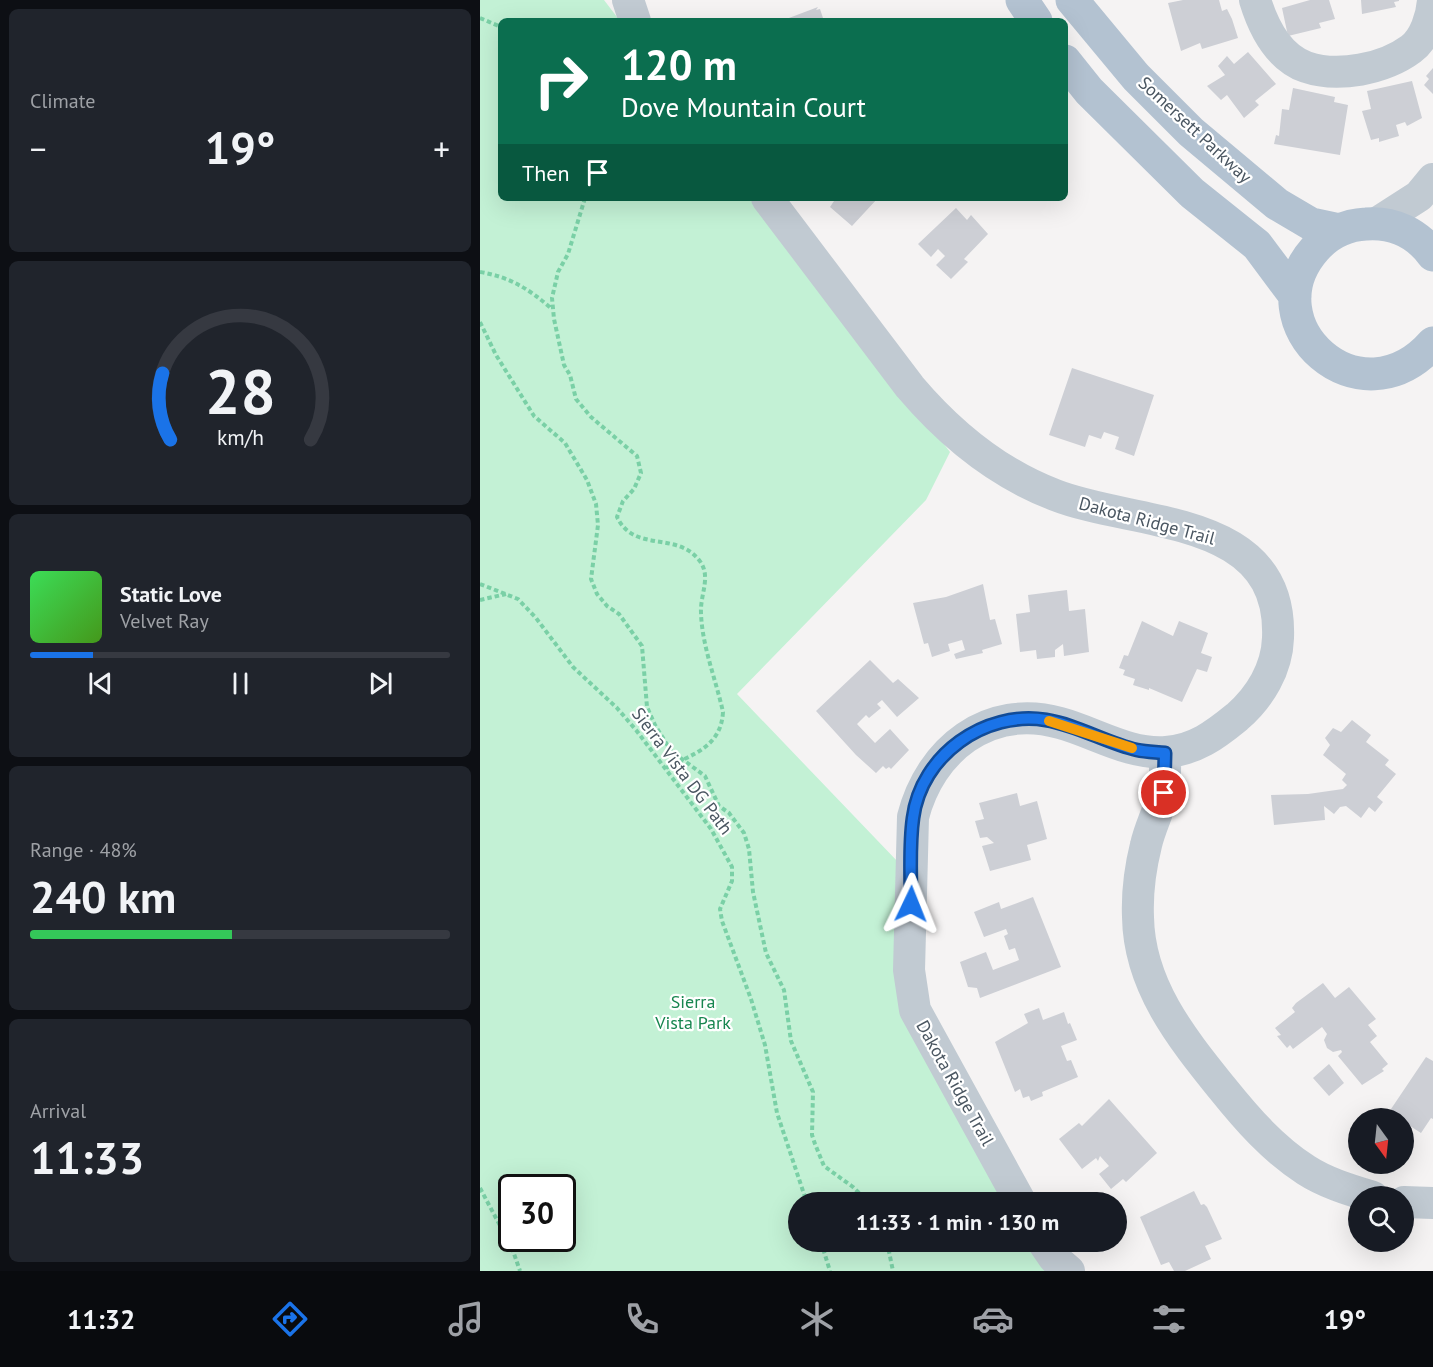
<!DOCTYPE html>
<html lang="en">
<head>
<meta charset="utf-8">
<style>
  body { margin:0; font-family:"PT Sans",sans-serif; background:#20242c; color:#f1f3f6; height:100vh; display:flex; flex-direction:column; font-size:22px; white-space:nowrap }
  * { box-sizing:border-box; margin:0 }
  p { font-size:20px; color:#9ea1a6 }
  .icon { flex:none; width:33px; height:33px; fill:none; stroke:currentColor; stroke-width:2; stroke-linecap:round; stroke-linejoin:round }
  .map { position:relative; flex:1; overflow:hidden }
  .drawer { display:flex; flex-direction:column; gap:9px; padding:9px; background:#0d0f14; width:480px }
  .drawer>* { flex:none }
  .hud { position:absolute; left:18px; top:18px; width:570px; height:183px; border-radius:9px; box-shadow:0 6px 24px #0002; background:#0b6e4f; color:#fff; overflow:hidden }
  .needle { width:39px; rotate:165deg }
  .buttons { position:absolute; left:868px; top:1108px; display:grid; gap:12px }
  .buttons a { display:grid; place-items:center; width:66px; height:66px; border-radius:50%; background:#171b24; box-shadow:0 6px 24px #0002; font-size:30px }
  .speed { position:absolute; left:18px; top:1174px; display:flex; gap:12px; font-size:30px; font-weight:700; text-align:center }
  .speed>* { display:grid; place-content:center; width:78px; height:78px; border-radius:50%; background:#171b24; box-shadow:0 6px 24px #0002; line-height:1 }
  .speed .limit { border:3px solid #111; border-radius:9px; background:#fff; color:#111 }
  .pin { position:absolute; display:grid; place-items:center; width:51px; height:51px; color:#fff; margin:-26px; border:3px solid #fff; border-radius:50%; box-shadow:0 2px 6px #0007 }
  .me { position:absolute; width:66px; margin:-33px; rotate:2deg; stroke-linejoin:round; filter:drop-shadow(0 0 4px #0008) }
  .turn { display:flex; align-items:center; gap:21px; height:126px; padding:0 24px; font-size:27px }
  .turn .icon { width:78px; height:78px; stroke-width:2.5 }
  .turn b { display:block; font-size:42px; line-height:51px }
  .then { display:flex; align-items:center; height:57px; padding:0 24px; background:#0003; gap:12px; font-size:22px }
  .big { font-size:45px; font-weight:800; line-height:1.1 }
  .drawer .widget { flex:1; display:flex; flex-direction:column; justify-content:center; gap:9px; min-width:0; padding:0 21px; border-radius:9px; background:#20242c }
  .drawer .dial { align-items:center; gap:0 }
  .dial svg { height:156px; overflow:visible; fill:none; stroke:#363941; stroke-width:7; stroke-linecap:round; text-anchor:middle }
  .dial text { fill:#f1f3f6; stroke:none }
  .song { display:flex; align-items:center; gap:18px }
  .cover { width:72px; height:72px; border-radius:9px; background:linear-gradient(135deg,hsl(130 70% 55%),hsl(100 70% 35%)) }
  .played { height:6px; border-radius:3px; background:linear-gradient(90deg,#1a73e8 15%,#363941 15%) }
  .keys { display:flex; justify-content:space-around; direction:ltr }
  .heat { display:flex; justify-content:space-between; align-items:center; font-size:33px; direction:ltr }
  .charge { height:9px; border-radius:4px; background:linear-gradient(90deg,#34c759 48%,#363941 0) }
  .trip { position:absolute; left:308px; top:1192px; width:339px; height:60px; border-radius:30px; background:#171b24; box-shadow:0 6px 24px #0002; font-weight:800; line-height:60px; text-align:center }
  .dock { display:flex; height:96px; justify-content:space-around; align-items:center; background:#090b0e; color:#9ea1a6 }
  .dock .icon { width:42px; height:42px }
  .dock .on { color:#1a73e8 }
  .dock b { font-size:27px; color:#f1f3f6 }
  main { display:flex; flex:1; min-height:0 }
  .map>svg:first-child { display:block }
</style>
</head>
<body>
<main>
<section class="drawer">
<div class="widget"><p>Climate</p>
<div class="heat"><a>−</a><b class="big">19°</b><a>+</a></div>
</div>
<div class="widget dial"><svg viewBox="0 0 100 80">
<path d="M14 69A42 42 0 1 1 86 69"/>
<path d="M14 69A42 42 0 0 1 10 35" stroke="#1a73e8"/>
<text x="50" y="56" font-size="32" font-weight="700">28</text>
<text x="50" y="72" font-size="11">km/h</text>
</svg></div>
<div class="widget">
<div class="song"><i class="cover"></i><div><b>Static Love</b><p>Velvet Ray</p></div></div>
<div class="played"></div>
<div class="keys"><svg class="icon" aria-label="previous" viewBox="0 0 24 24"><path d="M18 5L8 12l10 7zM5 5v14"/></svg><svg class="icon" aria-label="pause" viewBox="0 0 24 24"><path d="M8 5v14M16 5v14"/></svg><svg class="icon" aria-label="next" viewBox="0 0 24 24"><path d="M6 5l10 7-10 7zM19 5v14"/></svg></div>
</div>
<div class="widget"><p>Range · 48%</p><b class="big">240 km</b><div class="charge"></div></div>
<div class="widget"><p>Arrival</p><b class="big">11:33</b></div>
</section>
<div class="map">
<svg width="953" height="1271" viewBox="0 0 953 1271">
  <rect width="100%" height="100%" fill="#f5f3f3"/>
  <path fill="#c3f1d5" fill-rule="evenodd" d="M0 0H124L140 21H21V198H275L470 452 446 500 257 694 419 863 425 1007 535 1203H318V1242H557L578 1271H0ZM32 1188H82V1239H32Z"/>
  <path fill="#cdcfd5" d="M703 0H739L742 11 747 9 752 19 758 38 722 49 720 43 701 51 688 3Z
    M830 0H849L855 19 839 23 841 28 808 36 802 8Z
    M881 0H919V1L914 2 916 7 882 14Z
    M338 7 336 10 340 9 344 21H301Z
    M768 52 796 84 775 101 779 105 764 118 747 95 741 100 727 86 745 75 738 66 747 56 754 64Z
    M953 68V94L944 85 949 79 946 76Z
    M932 81 942 118 927 126 925 122 916 125 919 136 899 142V138L891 140 882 111 891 109 887 91Z
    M813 88 855 97 854 102 868 105 860 155 794 144 796 135 799 136 802 109 809 110Z
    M356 198H398L372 226 350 207Z
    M476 208 487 220 491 215 508 234 484 259 488 262 471 279 456 265 465 256 458 249 451 257 438 244Z
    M592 368 674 395 654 456 635 449 639 437 624 432 621 439 609 435 605 447 569 435Z
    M503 584 510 620 515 619 522 644 502 650 503 653 476 659 474 654 485 650 482 640 468 644 470 651 452 657 448 643 444 644 433 603 466 597Z
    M587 590 589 611 605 609 609 652 584 656 583 644 575 650V657L557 659 556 650 540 652 536 614 550 612 548 595Z
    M662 621 693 636 699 621 728 633 721 653 732 657 727 672 717 669 702 702 669 688V690L653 685 655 679 643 675 645 670 639 668 644 655 648 656Z
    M390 660 413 683 418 679 439 698 417 717 402 700 397 704 401 708 389 718 386 715 377 724 395 743 410 729 429 750 411 769 409 767 406 769 403 766 396 773 376 755 336 711Z
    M872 720 891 735 886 742 909 760 905 765 916 774 897 797 903 802 895 812 889 807 881 818 866 806 860 807 854 814 844 806 845 820 794 825 791 795 828 794 863 789 867 785 862 780 866 774 843 755 850 745 845 738 853 728 861 732Z
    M537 793 540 806 557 801 567 839 547 845 551 860 510 871 502 846 514 843 507 837 500 838 495 821 504 819 499 803Z
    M553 897 581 967 500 998 497 988 488 987 480 962 506 952 513 970 539 960 535 948 529 950 524 936 528 934 526 929 504 937 494 912 519 902 521 909Z
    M843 983 855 998 869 987 896 1019 888 1025 897 1036 890 1042 908 1064 902 1069 904 1071 882 1085 858 1056 862 1052 861 1050 853 1052 847 1048 844 1040 847 1034 842 1027 813 1049 810 1045 807 1048 797 1036 801 1035 795 1028 815 1012 812 1008 816 1003Z
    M559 1008 563 1020 584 1012 588 1024 590 1023 597 1040 581 1046 587 1061 591 1060 598 1077 562 1092 563 1096 551 1101 549 1096 543 1098 540 1089 535 1092 515 1042 548 1023 544 1014Z
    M946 1057 953 1061V1119L951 1118 941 1133 924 1122V1119L909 1112Z
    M849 1064 864 1083 849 1096 833 1078Z
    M629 1099 677 1153 646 1182 643 1179 631 1189 619 1174 629 1166 620 1156 618 1161 616 1158 602 1169 579 1139 599 1123 602 1126Z
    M714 1191 721 1205 724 1204 727 1207 742 1239 725 1246 731 1259 705 1271H694L689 1262 681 1265 660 1217Z"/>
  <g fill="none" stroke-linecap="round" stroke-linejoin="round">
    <path stroke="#7ad0a6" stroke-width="4" stroke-dasharray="4.5 3" stroke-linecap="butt" d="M0 18 21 27
      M105 198 88 254 78 272 72 298 74 319 84 365 90 375 96 399 111 417 157 456 161 473 154 489 143 501 137 517C154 553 196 531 219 560 232 576 220 594 221 613 222 646 236 680 243 712 241 747 213 754 186 768
      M0 272C30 277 49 289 72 309
      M0 322 16 355 54 416 85 443 107 480 116 504 118 525 111 579 117 594 127 606 139 614 162 646 167 707 175 725 191 751 225 776 239 806 249 813 264 833 269 849 273 892 286 953 304 990 311 1041 333 1092 332 1135 335 1144 344 1166 373 1187 389 1203
      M0 584 38 599 56 618 93 667 137 708 156 730 231 829 252 867V881L240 909 242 921 271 999 285 1045 297 1113 327 1203
      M0 600 26 594
      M0 1188 32 1248 40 1271
      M341 1242 350 1271
      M407 1242 413 1271"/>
    <path stroke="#c1cad2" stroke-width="32" d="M148 0 155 21
      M775 0C783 26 798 57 826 67 858 78 904 69 931 49 945 39 952 16 953 0
      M287 198 430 387C470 434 517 473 575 495 656 527 803 513 798 638 797 669 780 697 757 717 735 735 715 750 686 752 649 755 614 732 580 723 508 703 450 750 433 817L429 970 435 1010 541 1203
      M897 223 939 196 953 179
      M685 753C685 766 686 780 683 793 679 811 670 827 666 845 660 869 657 892 658 917 659 985 701 1037 742 1088 767 1119 792 1148 826 1170 846 1183 870 1190 893 1197
      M924 1202 953 1203
      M563 1242 574 1258 589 1271"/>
    <path stroke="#b3c2d1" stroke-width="33" d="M542 0 556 21
      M592 0 656 77 711 132 797 204 831 224 859 230
      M585 61 609 91 712 193 777 245 815 296
      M953 255C937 233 913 222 886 224 866 225 848 234 835 249 769 324 880 426 953 343"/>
  </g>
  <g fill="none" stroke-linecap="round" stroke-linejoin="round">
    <defs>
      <path id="route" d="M431 904C431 876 429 846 433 818 441 755 505 710 566 720 598 725 626 743 657 750 666 752 676 752 685 753L684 793"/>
    </defs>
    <use href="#route" stroke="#114b97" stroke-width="15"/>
    <use href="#route" stroke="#1a73e8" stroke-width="10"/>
    <path stroke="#f59e0b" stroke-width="10" d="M569 721 652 748"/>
  </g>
  <g text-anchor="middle" stroke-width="4.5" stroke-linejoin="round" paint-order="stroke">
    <g font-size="18" fill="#4a5661" stroke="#fff">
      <text transform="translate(715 130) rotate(43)" y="6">Somersett Parkway</text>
      <text transform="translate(667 521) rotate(15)" y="6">Dakota Ridge Trail</text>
      <text transform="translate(202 771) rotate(53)" y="6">Sierra Vista DG Path</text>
      <text transform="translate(475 1083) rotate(61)" y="6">Dakota Ridge Trail</text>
    </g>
    <g font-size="18" fill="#17864f" stroke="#fff">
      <text x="213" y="1008">Sierra<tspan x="213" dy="21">Vista Park</tspan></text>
    </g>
  </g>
</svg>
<div class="buttons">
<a><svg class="needle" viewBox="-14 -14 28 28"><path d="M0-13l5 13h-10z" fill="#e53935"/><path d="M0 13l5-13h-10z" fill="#9ea1a6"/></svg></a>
<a><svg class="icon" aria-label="search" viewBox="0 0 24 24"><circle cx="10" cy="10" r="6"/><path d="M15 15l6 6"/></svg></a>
</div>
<div class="speed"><div class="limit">30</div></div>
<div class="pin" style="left:684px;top:793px;background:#d93025"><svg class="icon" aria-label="arrive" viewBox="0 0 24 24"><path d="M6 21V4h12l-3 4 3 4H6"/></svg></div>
<svg class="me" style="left:431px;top:904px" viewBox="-20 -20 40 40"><path d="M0-17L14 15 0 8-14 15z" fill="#1a73e8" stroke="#fff" stroke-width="4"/></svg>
<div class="trip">11:33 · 1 min · 130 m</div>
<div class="hud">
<div class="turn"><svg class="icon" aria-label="right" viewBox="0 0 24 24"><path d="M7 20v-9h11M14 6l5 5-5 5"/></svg><div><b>120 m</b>Dove Mountain Court</div></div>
<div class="then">Then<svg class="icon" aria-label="arrive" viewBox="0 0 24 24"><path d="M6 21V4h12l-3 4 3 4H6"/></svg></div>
</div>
</div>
</main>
<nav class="dock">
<b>11:32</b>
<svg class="icon on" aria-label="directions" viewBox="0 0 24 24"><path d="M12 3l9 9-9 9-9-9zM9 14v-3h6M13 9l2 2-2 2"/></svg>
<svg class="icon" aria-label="music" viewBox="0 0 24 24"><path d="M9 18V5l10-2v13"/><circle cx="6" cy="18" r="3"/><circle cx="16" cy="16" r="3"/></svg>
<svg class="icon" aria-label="phone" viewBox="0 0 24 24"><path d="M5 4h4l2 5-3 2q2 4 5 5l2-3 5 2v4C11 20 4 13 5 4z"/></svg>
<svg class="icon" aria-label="climate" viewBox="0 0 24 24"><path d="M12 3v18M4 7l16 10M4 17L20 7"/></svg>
<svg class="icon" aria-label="car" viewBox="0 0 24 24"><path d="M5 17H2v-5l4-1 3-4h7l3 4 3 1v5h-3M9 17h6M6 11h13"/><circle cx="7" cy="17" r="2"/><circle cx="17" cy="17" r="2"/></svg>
<svg class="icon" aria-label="filters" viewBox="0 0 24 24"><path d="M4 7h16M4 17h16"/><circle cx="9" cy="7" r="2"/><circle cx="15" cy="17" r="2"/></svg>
<b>19°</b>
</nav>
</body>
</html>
